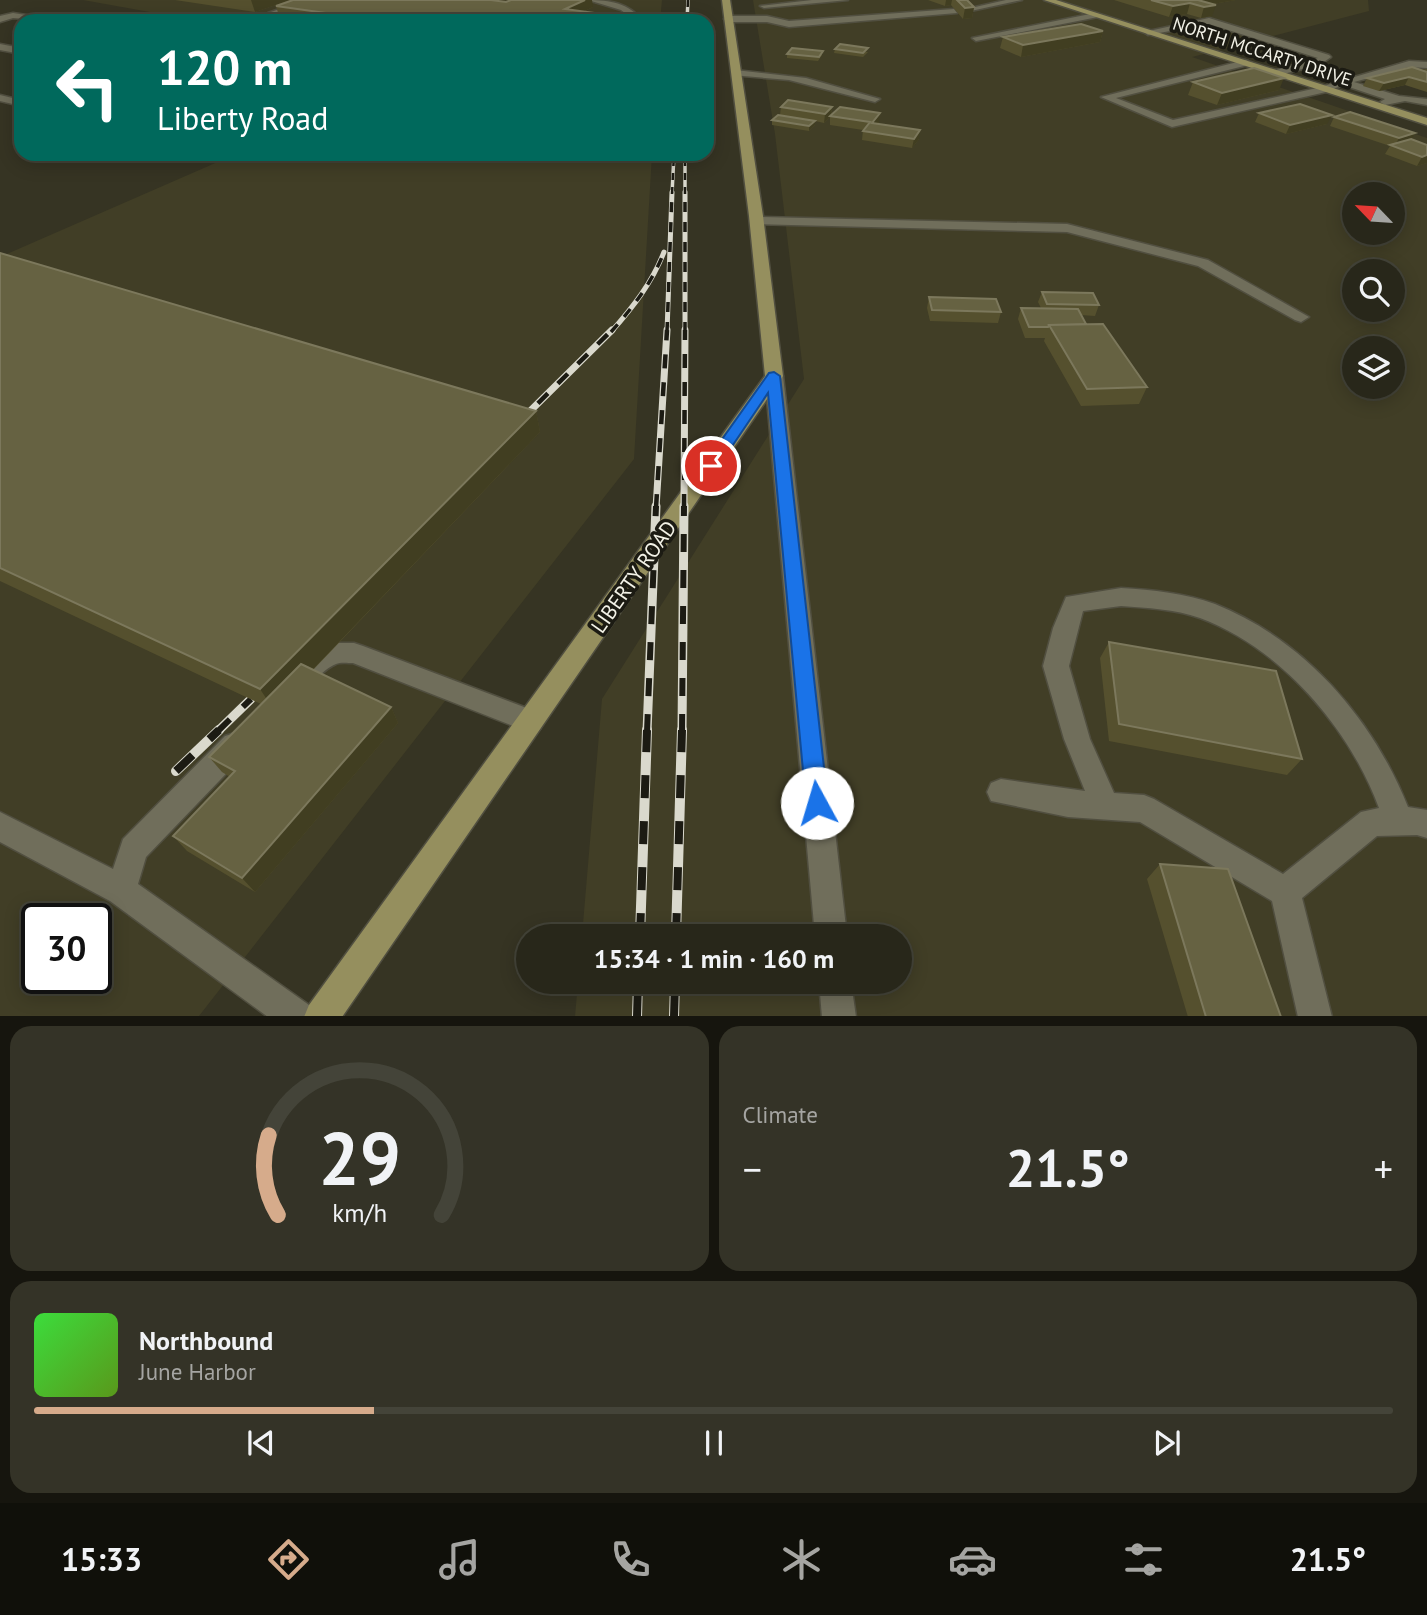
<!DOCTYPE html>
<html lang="en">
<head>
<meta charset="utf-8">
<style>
  body { margin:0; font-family:"PT Sans",sans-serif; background:#343327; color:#f1f3f6; height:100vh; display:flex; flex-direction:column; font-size:26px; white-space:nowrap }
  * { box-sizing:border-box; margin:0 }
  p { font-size:23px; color:#a5a5a2 }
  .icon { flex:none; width:38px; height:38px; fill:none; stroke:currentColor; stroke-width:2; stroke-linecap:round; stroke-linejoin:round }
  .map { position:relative; height:1016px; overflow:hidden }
  .side { display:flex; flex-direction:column; gap:10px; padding:10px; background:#16150e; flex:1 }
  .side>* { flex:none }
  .banner { position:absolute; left:14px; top:14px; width:700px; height:147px; border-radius:21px; box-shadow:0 4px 18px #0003,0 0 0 2px #444439; background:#00695c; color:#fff; overflow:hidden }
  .needle { width:46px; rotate:295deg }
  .tools { position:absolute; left:1342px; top:182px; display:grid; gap:14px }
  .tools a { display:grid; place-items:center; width:63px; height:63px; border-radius:50%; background:#28271a; box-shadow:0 4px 18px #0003,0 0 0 2px #444439; font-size:35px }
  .speed { position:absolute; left:21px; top:903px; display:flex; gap:14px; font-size:35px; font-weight:700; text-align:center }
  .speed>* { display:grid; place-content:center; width:91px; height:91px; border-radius:50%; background:#28271a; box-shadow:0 4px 18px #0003,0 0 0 2px #444439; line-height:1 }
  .speed .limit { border:4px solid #111; border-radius:10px; background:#fff; color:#111 }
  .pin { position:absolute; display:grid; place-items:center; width:60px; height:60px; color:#fff; margin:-30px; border:4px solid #fff; border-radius:50%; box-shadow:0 2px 7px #0007 }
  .me { position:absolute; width:77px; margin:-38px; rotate:354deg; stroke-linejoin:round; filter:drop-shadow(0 0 5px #0008) }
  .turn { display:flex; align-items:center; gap:24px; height:147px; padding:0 28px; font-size:32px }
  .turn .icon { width:91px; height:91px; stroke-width:2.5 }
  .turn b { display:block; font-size:49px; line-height:60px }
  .big { font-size:52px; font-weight:700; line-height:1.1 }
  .side .card { flex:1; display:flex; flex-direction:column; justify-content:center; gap:10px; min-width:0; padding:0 24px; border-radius:21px; background:#343327 }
  .side .dial { align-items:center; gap:0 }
  .dial svg { height:182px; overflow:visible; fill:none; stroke:#444439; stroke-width:7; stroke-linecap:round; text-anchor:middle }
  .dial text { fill:#f1f3f6; stroke:none }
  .song { display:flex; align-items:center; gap:21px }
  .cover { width:84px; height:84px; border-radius:10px; background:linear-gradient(135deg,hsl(120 70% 55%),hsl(90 70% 35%)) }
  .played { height:7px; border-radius:4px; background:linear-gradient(90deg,#d6ab8b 25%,#444439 25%) }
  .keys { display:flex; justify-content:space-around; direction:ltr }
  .heat { display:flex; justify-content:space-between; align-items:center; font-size:38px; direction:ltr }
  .side .tiles { flex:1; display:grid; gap:10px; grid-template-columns:1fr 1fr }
  .card:last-child { grid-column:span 2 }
  .trip { position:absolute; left:516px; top:924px; width:396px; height:70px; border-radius:35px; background:#28271a; box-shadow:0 4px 18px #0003,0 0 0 2px #444439; font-weight:700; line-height:70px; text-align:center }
  .tab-bar { display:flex; height:112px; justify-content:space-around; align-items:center; background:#10100a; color:#a5a5a2 }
  .tab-bar .icon { width:49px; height:49px }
  .tab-bar .on { color:#d6ab8b }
  .tab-bar b { font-size:32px; color:#f1f3f6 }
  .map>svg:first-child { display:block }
</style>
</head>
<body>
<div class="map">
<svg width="1427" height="1017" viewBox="0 0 1427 1017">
  <rect width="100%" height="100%" fill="#363423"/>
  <path fill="#413e26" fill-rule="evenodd" d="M83 0H662L660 21H200Z
    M753 0H1368L1369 11 1192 57 1427 138V1016L575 1017 578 982H900V936H582L602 699 804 379 775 134ZM1354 194H1393V233H1354ZM1354 271H1393V310H1354ZM1354 348H1393V387H1354Z
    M236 154H652L634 459 199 1016H0V257ZM37 919H96V978H37Z"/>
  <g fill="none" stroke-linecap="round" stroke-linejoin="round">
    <defs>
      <path id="minor" d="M305 0H317L268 21H258L268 13Z
        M588 0C610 0 629 3 643 21H635L621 10Z
        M812 0H848L764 8 760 6Z
        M1006 0H1022L966 12 962 10Z
        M954 9 957 13 789 27 767 22H728L724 19 728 16H767L789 21Z
        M13 13 46 18 50 21 13 18 0 22V16Z
        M1095 13 1098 17 976 41 972 38Z
        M1209 18 1329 55 1331 57 1321 64 1276 76 1271 73 1273 71 1318 58 1209 24 1148 35 1144 32Z
        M0 44 21 48V54L0 50Z
        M1245 60 1248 61V65L1116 98 1173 120 1317 88 1409 61 1427 62V68L1409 67 1354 82 1399 96 1427 99V105L1405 101 1385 105 1380 102 1385 99 1343 85 1326 92 1172 127 1101 97Z
        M735 70 806 78 880 99 875 102 789 80 732 75V71Z
        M0 95 21 100V106L0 101Z
        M757 217 1067 224 1208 260 1309 317 1301 322 1295 320 1198 266 1067 232 752 224 750 221Z
        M774 371 783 376 847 936H815L765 376Z
        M1121 588C1153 590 1185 593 1215 604 1305 640 1373 719 1408 807L1427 810V838L1417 835 1377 836 1302 898 1332 1017H1298L1272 901 1140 822 1068 817 991 801 987 792 991 783 1001 779 1085 791 1064 739 1043 666 1053 628 1066 597ZM1121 606C1148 608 1174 609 1200 618 1281 648 1350 729 1379 808L1361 812 1283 874 1154 799 1144 795 1114 793 1090 739 1069 666 1083 611Z
        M331 643H354L363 646 540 713 544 721 540 729 531 733 353 663C348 663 340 662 336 664 318 671 313 692 292 685L288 677C295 663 316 648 331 643Z
        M235 733 245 736 249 745 245 754 146 857 138 884 309 1005 314 1017H268L110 901 0 842V812L113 869 123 839 225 736Z
        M819 982H851L856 1017H822Z"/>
      <path id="major" d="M722 0H730L763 216 783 376 342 1017H304L309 1005 765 376 749 216Z
        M1044 0H1056L1427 118V125Z"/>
    </defs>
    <use href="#minor" stroke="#514f40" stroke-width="3"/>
    <use href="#major" stroke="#514f40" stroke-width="3"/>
    <use href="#minor" fill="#706e5b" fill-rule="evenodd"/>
    <use href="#major" fill="#958f5e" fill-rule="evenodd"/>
    <defs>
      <path id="rail-far4" d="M687 21 688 0
        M672 194 674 154
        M685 194V154"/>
      <path id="rail-far3" d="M611 332C633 307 652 283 664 252
        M667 332 672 192
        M685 332V192"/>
      <path id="rail-far2" d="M518 423 612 330
        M656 508 667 330
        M684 508 685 330"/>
      <path id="rail-far1" d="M217 732 251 699
        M647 732 656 506
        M682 732 684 506"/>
      <path id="rail" d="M176 771 219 730
        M640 936 647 730
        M676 936 682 730
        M637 1017 638 982
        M674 1017 675 982"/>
    </defs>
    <use href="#rail-far4" stroke="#dad9cd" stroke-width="3.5"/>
    <use href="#rail-far3" stroke="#dad9cd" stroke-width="5"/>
    <use href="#rail-far2" stroke="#dad9cd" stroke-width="7"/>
    <use href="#rail-far1" stroke="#dad9cd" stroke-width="9"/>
    <use href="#rail" stroke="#dad9cd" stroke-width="10"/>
    <use href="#rail-far4" stroke="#1c1b13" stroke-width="2.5" stroke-dasharray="7" stroke-linecap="butt"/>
    <use href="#rail-far3" stroke="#1c1b13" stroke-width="3.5" stroke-dasharray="10" stroke-linecap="butt"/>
    <use href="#rail-far2" stroke="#1c1b13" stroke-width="4.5" stroke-dasharray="14" stroke-linecap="butt"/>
    <use href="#rail-far1" stroke="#1c1b13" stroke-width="6" stroke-dasharray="18" stroke-linecap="butt"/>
    <use href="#rail" stroke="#1c1b13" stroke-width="8" stroke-dasharray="23" stroke-linecap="butt"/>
  </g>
  <path fill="#55502e" d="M175 0H291L255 12Z
    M928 0H967L974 7 972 18 963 19 951 5 945 6Z
    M1114 0H1236L1213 4 1212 16 1201 18 1187 14 1169 17Z
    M506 2 593 7 583 12 625 21H312L279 16 276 6Z
    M1103 31 1100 42 1021 57 1000 48 1003 37Z
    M835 49 868 52 863 57 834 53Z
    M787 54 822 55 818 61 787 58Z
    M1427 69V92L1405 85 1379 91 1363 86 1367 78Z
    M1193 82 1279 90 1217 105 1188 95Z
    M781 107H832L831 116 824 123 815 121V125L809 131 772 125V120L780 115Z
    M1259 113 1327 124 1286 134 1255 122Z
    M830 116 879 122 878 124 919 139 912 148 862 140 863 130 830 125Z
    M1334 117 1427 145V163L1417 166 1385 154 1390 146 1330 126Z
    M0 253 536 411 540 432 313 670 391 707 398 723 255 892 187 851 173 836 230 777 222 772 209 757 261 704 0 581Z
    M1042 292 1099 305 1095 316 1081 315 1086 324 1147 387 1139 404 1081 406 1044 341 1045 338H1025L1018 319 1021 308H1041L1038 302Z
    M929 297 1001 312 998 323 930 321 927 308Z
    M1109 642 1302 759 1287 775 1109 741 1100 658Z
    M1160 864 1281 1017H1188L1147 879Z"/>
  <path fill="#413e21" d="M251 0H291L255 12Z
    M585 0H592L593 7 566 20 565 9Z
    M946 0H952L951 5 945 6Z
    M1191 0H1236L1201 6 1190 3 1187 14 1169 17 1173 6Z
    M1216 5 1212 16 1201 18 1204 7Z
    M974 7 972 18 963 19 965 8Z
    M1103 31 1100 42 1021 57 1023 45Z
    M1409 77 1405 85 1379 91 1384 83Z
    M1284 78 1279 90 1217 105 1222 93Z
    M832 107 831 116 824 123 825 114Z
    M880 113 879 122 871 132 872 123Z
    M1332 115 1327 124 1286 134 1290 125Z
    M815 121V125L809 131V126Z
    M920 130 919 139 912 148 914 139Z
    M1415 133 1410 142 1394 147 1399 138Z
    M1427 155V163L1417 166 1422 157Z
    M536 411 540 432 274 710 260 689Z
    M391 707 398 723 255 892 242 878Z"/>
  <path fill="#666242" stroke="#7c785c" stroke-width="2" d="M293 0H491L506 2 511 0H585L565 9 625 17 618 21H383L276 6Z
    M957 0H967L974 7 965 8Z
    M1151 0H1198L1216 5 1204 7 1190 3 1173 6Z
    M1081 24 1103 31 1023 45 1003 37Z
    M840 44 868 48 863 53 835 49Z
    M792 48 823 51 819 57 787 54Z
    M1412 67 1427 72V82L1409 77 1384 83 1367 78Z
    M1254 68 1284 78 1222 93 1193 82Z
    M788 100 832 107 825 114 781 107Z
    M1300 104 1332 115 1290 125 1259 113Z
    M840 107 880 113 872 123 920 130 914 139 863 131 870 122 830 116Z
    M1350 112 1415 133 1399 138 1334 117Z
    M778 115 815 121 809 126 772 120Z
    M1411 139 1427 145V155L1422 157 1390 145Z
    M0 253 536 411 260 689 0 568Z
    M1042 292 1093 293 1099 305 1047 304Z
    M929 297 996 299 1001 312 932 310Z
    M1021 308 1078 309 1086 324 1049 325 1048 327H1029Z
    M1103 324 1147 387 1087 389 1049 325Z
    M1109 642 1276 671 1302 759 1119 724Z
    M301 664 391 707 242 878 173 836 235 771 209 757Z
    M1160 864 1228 869 1281 1017H1206Z"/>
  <path fill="#1a73e8" stroke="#114b97" stroke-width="2" d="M774 372 780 376 828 803 825 810 817 813 809 810 806 803 768 393 716 470H706L703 466 769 373Z"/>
  <g text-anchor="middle" stroke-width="7" stroke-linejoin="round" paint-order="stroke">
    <g font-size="18" fill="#f3f2e7" stroke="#1c1b13">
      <text transform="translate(1262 52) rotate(18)" y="6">NORTH MCCARTY DRIVE</text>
    </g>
    <g font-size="21" fill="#f3f2e7" stroke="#1c1b13">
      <text transform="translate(634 577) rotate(-55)" y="7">LIBERTY ROAD</text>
    </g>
  </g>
</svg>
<div class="tools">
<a><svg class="needle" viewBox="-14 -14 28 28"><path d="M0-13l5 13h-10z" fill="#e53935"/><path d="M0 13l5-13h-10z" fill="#a5a5a2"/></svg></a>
<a><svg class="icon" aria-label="search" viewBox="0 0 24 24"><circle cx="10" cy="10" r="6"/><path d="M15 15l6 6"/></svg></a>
<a><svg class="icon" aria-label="layers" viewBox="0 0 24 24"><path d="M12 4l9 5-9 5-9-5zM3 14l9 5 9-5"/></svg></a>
</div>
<div class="speed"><div class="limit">30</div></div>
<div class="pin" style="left:711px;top:466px;background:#d93025"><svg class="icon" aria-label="arrive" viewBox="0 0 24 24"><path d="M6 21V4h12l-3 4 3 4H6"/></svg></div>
<svg class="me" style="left:817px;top:803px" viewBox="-20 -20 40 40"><circle r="19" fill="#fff"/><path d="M0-13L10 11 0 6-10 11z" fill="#1a73e8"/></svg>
<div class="trip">15:34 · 1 min · 160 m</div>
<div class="banner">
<div class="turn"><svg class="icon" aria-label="left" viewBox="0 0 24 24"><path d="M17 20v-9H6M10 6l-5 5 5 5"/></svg><div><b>120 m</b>Liberty Road</div></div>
</div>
</div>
<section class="side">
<div class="tiles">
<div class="card dial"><svg viewBox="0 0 100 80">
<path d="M14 69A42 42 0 1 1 86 69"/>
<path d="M14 69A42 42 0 0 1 10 34" stroke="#d6ab8b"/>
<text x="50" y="56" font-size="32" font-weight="700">29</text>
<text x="50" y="72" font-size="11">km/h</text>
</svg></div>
<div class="card"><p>Climate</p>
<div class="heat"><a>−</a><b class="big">21.5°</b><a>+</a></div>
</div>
<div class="card">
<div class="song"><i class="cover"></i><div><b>Northbound</b><p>June Harbor</p></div></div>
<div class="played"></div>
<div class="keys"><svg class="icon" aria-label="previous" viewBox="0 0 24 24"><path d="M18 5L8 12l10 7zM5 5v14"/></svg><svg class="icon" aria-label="pause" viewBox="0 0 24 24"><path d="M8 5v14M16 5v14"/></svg><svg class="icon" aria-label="next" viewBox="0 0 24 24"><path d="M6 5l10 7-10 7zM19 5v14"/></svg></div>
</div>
</div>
</section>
<nav class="tab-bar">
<b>15:33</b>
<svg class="icon on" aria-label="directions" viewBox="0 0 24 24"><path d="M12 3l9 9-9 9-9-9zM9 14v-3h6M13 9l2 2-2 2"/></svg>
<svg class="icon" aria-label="music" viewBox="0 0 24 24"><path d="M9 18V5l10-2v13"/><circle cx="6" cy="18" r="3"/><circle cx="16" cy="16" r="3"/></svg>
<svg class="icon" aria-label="phone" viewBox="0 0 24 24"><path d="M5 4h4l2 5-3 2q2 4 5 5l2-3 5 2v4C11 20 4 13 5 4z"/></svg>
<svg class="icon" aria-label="climate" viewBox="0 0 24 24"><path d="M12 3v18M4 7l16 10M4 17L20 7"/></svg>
<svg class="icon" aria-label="car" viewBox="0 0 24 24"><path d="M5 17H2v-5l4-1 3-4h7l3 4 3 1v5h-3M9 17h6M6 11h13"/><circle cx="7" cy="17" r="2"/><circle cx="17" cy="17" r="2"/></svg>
<svg class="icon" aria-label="filters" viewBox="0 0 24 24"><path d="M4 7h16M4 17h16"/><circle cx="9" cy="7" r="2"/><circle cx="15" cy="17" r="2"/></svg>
<b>21.5°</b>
</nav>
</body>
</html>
